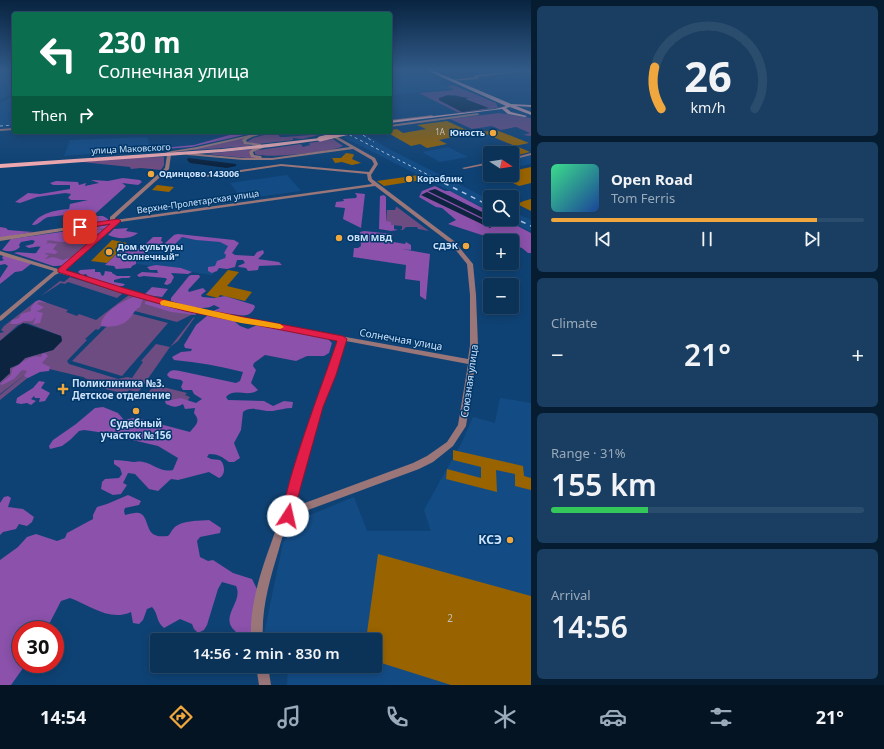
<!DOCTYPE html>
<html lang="en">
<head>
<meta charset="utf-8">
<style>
  body { margin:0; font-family:"Noto Sans",sans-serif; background:#193e61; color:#f1f3f6; height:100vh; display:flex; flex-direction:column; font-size:15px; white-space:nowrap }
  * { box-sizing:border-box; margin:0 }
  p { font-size:13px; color:#9aaaba }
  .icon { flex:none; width:22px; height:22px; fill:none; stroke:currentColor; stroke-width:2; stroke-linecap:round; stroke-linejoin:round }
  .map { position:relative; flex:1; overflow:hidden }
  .sheet { display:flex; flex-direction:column; gap:6px; padding:6px; background:#061c30; width:353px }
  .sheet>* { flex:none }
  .guide { position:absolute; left:12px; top:12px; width:380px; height:122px; border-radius:4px; box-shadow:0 2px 10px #0003,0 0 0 1px #2b4d6d; background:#0b6e4f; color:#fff; overflow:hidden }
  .needle { width:26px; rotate:102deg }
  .fabs { position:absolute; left:483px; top:146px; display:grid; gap:8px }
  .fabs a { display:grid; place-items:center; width:36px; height:36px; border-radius:4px; background:#0b3257; box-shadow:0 2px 10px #0003,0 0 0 1px #2b4d6d; font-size:20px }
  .speed { position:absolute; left:12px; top:621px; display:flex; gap:8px; font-size:20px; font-weight:700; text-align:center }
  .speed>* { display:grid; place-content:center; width:52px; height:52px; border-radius:50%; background:#0b3257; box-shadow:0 2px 10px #0003,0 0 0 1px #2b4d6d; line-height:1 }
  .speed .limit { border:6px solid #d22; background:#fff; color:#111 }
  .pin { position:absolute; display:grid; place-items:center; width:34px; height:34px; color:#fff; margin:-17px; border-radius:8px; box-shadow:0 2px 6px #0006 }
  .me { position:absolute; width:44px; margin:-22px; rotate:10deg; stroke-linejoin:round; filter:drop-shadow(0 0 3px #0008) }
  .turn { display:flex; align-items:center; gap:14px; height:84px; padding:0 20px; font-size:18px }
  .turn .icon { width:52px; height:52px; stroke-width:2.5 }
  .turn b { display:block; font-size:28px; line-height:34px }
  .then { display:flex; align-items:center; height:38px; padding:0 20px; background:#0003; gap:8px; font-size:15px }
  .big { font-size:30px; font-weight:600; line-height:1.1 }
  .sheet .widget { flex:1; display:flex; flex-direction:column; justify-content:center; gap:6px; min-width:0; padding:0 14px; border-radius:6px; background:#193e61 }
  .sheet .dial { align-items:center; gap:0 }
  .dial svg { height:104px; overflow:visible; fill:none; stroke:#2b4d6d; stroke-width:7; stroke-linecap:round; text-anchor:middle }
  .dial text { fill:#f1f3f6; stroke:none }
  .song { display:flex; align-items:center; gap:12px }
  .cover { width:48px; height:48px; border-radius:6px; background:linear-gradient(135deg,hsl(150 70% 55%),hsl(220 70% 35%)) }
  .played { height:4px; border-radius:2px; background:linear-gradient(90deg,#efa73e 85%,#2b4d6d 85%) }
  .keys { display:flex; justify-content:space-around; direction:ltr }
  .heat { display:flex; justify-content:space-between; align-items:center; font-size:22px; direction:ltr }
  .charge { height:6px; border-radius:3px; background:linear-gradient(90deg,#34c759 31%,#2b4d6d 0) }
  .trip { position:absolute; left:150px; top:633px; width:232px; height:40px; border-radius:4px; background:#0b3257; box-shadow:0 2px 10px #0003,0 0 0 1px #2b4d6d; font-weight:600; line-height:40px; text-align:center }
  .tab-bar { display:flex; height:64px; justify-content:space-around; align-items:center; background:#041423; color:#9aaaba }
  .tab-bar .icon { width:28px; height:28px }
  .tab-bar .current { color:#efa73e }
  .tab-bar b { font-size:18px; color:#f1f3f6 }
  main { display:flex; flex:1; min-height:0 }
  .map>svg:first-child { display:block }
</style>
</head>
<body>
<main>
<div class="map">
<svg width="531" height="685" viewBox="0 0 531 685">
  <rect width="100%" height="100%" fill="#0f4274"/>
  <path fill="#134c85" d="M0 70H14V94L0 99Z
    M390 70H415L441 82 439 83 452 89 390 95Z
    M14 96V126L0 127V103Z
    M333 132H362L387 148 490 200V211Z
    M147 137 151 149 64 156 70 140Z
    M448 147 468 157 440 162 422 152Z
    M531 155V164L512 168V159Z
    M287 175 301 191 242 199 230 183Z
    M512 211 531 220V232L506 219H512Z
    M175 234 235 243 212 275 131 263 150 242 167 244Z
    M500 398 531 403V685H287L288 666H375V640H269L264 634 283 543 298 520 354 497 367 531H431L424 510 462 442 473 417 495 423Z"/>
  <path fill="#6d4c81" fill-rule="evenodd" d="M453 85 496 103 498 108 459 113 419 93 454 90 447 86ZM455 95 488 108 462 112 439 100Z
    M499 113 531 118V136L523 135 530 133 516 127 501 130 492 126 472 129 450 119Z
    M275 132H297L278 134 280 137H285L323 134 302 139 293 138V140L258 144 247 142 253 138Z
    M251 136 242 142 251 146 180 151Z
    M333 139 343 146C333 152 265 159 255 154V151L259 150 301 144 303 147 310 145 309 143Z
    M251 149 250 153 258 158 278 157 247 158 206 154Z
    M164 157V165L161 170 141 168 131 169 130 167 82 162 123 158Z
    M396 207H397L429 231 418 229 417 227H406L403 230H400L402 229V226L391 225 386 222 387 210H395Z
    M109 225 62 266 38 259 42 249 38 246 37 237Z
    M70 277 121 293 122 294 117 298 68 282 65 284 61 283 41 296 60 281 64 282Z
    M129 295 193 313V314L177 322 127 309 117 311 98 330 96 329 85 339 87 340 67 361 69 364 118 379 127 377 132 378 143 362 141 361 156 344 170 347 193 318 195 317 178 341 170 347 140 390 137 392 129 390 126 394 97 387 94 383 83 377 45 368 30 376 0 400V395L26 374 0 394V382L10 373V368L18 365 25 358 53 350 62 340 61 336 27 323 18 325 0 341V333L4 332 1 330 4 326 36 301 39 300 68 310 66 312 77 316 79 314 96 320Z
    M122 311 168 323 122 376 72 361Z
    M159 386 187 393 185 395 190 397 186 403 147 394 151 389Z"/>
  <path fill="#8b51ab" d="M231 132H257L191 147 121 152 194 145 233 134Z
    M123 178 140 180 142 182 138 185 122 183 126 186 124 188 95 214V216H103L108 219V222L90 225 87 223 90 216 83 215 84 213H79L49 217C42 218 39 226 32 225 39 213 56 210 69 209L70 204 88 200H71L68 198 71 194 65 193 37 197 20 203 15 202 28 193 40 194 70 189V185H53L50 183 56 181 78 182 79 185 86 183 85 186 99 183 91 180H93L108 181Z
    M435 186 445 191H450L490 212V216L435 189 495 224 500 221 496 219H504L531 233V253H528L522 248 512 245V241H500L448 224 456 220 442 208 436 207 419 197 422 191Z
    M355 193 365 194 361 228 343 219 345 208 335 207 336 202 344 201 343 199 356 198 357 196Z
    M384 195 386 197V221L391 222V225H400H394V229L398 230 391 231 379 229 380 196Z
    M110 225 107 228 97 229 102 230 100 233 95 234V231C92 231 90 232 88 232 79 235 71 230 64 238H69L70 240C61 245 55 239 46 241L48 242 46 244 49 243 57 244 53 249 58 252 55 254 46 253 45 254 49 255 45 259 53 257 63 260 72 257C68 265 61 266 53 266L14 253C18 251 30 254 36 253L41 246 29 248 25 246 33 244 35 241 32 240 21 242 19 245 20 247C15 252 9 252 2 250L11 239Z
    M0 227 6 228 8 230 33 232 0 238Z
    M128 228 126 231 138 233C130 240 117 239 108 235L114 229Z
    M364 231 393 234V237L385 236 382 240 405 244 406 242 411 245V250L402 249 430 254 426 300 420 296V281L405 279 406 265 353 257 354 248H358L361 246 360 232Z
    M178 234 234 240 239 243 232 253 235 255 254 256 257 252 263 250 264 253 258 259 279 262 282 265 259 266 258 270 248 271 246 268 239 267 238 266 245 263 243 260H237L235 267 227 269 219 268 217 271 212 273 208 271V267L215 266 217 261 225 258 226 255 224 253 228 246 220 242 196 240 182 237 172 247 163 245 174 235Z
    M153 237H162L161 241 163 242 161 245 152 246 145 253 146 255 136 261V264L132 266 131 268 116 269 114 266 105 265 124 247 133 251C140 249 147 243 153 237Z
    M4 255 31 263V264L22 271 15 272 0 284V278L8 266 5 264 0 265V261L4 260 2 258Z
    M156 265 181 268 192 272 188 274 171 273 174 277 171 283 167 285 164 284 167 279 165 278 144 276 139 277 137 275 142 272 158 273 157 270H150L147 267Z
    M95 269V272H100L102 276 104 275 105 271 112 272V273L117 276H131L129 278H122L114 280V282L125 284 123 286C113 287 92 283 86 274L82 275 78 272 80 270Z
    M191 275H199L200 277 188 290 189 292 203 288 206 291 201 295 202 297 214 298 225 296 254 305 255 307C249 320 240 314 229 314L228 316 240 326 248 329 257 325 325 336 332 343 329 353 324 356H307L296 361 265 355 254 363 253 366 256 370 251 383 258 390C248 398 234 387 226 397L228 400 264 401 273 406 284 401 293 402 292 408C285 408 279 410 273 411 263 412 251 405 243 412L241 430 234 443 240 458 234 462H229C222 457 219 454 209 454L207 457 211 459 220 460C225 464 226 475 219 478L209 472 178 480 171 479 158 491 149 489 135 474 128 473 123 483 127 485 121 494 113 495 101 489 102 482 105 479 119 478 122 474 120 468 114 464V460C121 460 127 461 133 462 137 462 139 461 143 462 154 464 161 473 173 470L178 458 158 446 98 432 84 430 79 431 70 440 62 446 50 449 49 446 53 440 76 424 95 408 103 407 118 413 124 420 133 418 141 419 190 432C196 424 201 422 194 413L195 408 185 409 183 404C176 408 173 407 166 404L165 401 181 398 196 403 202 399 194 394 192 390H183L181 387 183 382 181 380 170 378 167 375C170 369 175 370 180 371L236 383 240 381 243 372C220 366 197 362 174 360L172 357 181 352 191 351 192 349 185 348 184 345 196 325 208 315V313L220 308 214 305C205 311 191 306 180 307L178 303 171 301V298L189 276Z
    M152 287 168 289 162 297 146 295 145 294Z
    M134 297 143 299 140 307C134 310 134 314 129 319 123 326 110 328 101 326 100 314 123 300 134 297Z
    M39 300 47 303 39 302 37 304 44 307 40 310 36 311 43 313 40 323 33 324 36 317 32 321H24L18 324H10L12 320 19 318 21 314 31 311V307L35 302Z
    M147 301 184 311 185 308 194 310 196 315 171 312 145 304V302Z
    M45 353 48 356 42 363 50 367 49 371 40 372 28 378 24 376 27 371 22 370 14 379 2 385 0 384 11 375 12 369C21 364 30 353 41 357L42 354Z
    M39 381 45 382 41 388 50 393 45 401 39 402 40 398H35L34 396 31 399 36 401 31 405 27 403 21 404 16 403 17 398 33 388Z
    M128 495 141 501 139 505 125 508 124 511 125 515C129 514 132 513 135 513 149 511 145 532 155 535 158 537 164 536 168 536 171 533 171 531 174 528 181 520 200 521 209 520L221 528 220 533 200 537 197 541 200 557 208 561 213 560 233 573 252 579 257 589 251 635 248 640C241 638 240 636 235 631 233 628 233 630 231 626 224 613 243 600 236 586L222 582 218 589 207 625 204 630 198 633 194 629 192 624 180 619 164 628C155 620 159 615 152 607L147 609 143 620 139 624 133 623 131 612C110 622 89 605 70 598L61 601 46 630H21V664H26L11 685H0V560L18 547 27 537 36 534 57 541 65 538 67 533 93 519V515L97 507 107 504Z
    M8 496 11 498 8 507 23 509 34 517 32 522 27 526 19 524 16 529 3 532 0 535V503L4 497Z"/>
  <path fill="#0c243f" d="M448 95 469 98 465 99 489 108 462 112 439 100V98Z
    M188 158 236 164V166L227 168 190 163 187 160Z
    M435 189 490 216V219L500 221 495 224 428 191Z
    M427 192 494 225 490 228 421 195Z
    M23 323 61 336 62 341 53 350 25 358 19 364 10 368V373L0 382V341Z"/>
  <path fill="#996300" d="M447 121 473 133 439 140 447 144 427 148 420 144 411 146 390 134V130L397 129 403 133 426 129 417 125Z
    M495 130 499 131 529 143 515 146 481 132Z
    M516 146 530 152 518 155 504 149Z
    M346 153 353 154 354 155 352 159 361 163 352 165 342 162 335 163 332 158H341Z
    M531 167V183L519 186 511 182 508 183 500 179 504 178 496 175H512V171Z
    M419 175 428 179 384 186 377 181Z
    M157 185 174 187 169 192 152 190Z
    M531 199V211L517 204 524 201Z
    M112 240 127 243 107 263 91 261Z
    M228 270 239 272 227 286 252 292 245 301 220 295 218 298 206 295Z
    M453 450 523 466 524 476 531 478V490L515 486V474L496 470 497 492 446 479 447 469 481 478V467L453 460Z
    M378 554 531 596V685H451L375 661V640H366Z"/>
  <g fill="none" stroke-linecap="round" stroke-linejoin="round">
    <path fill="#9a7679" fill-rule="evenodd" d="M525 70H531V71L477 77 479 78 478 79 453 81 452 80 475 77 473 76 474 75Z
      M478 113 479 115 390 127V125Z
      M433 115 432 117 390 122V120Z
      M14 128V130L0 131V129Z
      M262 132H269L252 137 246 140 247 142 261 144V146H260L244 144 242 140 245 138 197 149 168 153 166 152 197 147Z
      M324 132H329L375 158 378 164 371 175 372 179 454 241 473 264 476 295 478 345 466 426 453 446 433 462 419 469 308 510C302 514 292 517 288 523 284 531 281 541 279 549 270 579 261 609 263 640H251C249 604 262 568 274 535 276 528 279 521 283 515 285 511 285 505 286 500L314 407 327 375 339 340 246 323 185 310 59 273 55 275 2 320 0 321V316L54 271 0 255V251L58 269 62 267 112 223 0 241V237L110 221V217L165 168 167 155 169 154 171 155 169 169 115 218V220L372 184 368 180 367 174 281 166 206 177 204 176 206 175 281 164 369 172 374 164 372 160 353 149 272 160H243L188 155 186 154 188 153 243 158H256L251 157 249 152 252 149 262 146 264 147 263 148 253 152 254 155 261 156 262 158H272L350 147ZM375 186 450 243 467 264 470 295V345L468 359 246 319 186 306 64 271 120 222ZM346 341 468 364 458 425 447 442 427 456 413 463 302 504 294 508 322 407 335 375Z
      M531 153V155L512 160V158Z
      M490 162V164L464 169 462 168Z
      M256 666H268L271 685H259Z"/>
    <path fill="#f0a8af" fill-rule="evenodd" d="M426 70H431L511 104 531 105V107L516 106 531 112V115L510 107 506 108 511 112 527 116 525 117 508 114 502 109 390 123V121L495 109 506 106Z
      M320 138 322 139V140L271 147 222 152 0 168V164L222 149Z"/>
    <path stroke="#aec8e4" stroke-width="1" stroke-dasharray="3 3" stroke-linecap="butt" d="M0 126 14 125
      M344 132 446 184
      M358 132 374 142"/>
    <path stroke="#aec8e4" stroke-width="1.5" stroke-dasharray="5 5" stroke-linecap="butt" d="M444 183 490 206
      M512 217 531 226"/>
    <path stroke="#f0a8af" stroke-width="5" d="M320 139 349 132"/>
  </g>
  <linearGradient id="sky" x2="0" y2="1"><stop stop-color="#082440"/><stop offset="0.42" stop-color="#315a88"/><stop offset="1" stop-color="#315a88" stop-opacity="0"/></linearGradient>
  <rect width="531" height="166" fill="url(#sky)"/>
  <path fill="#e11d48" stroke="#92132f" d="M118 219 121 221 120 222 66 270 124 288 186 306 343 336 347 339 336 375 323 407 297 500 293 520 288 522 284 520C276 503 329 367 337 341L185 311 118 292 58 272V269L110 224 80 229 78 228V225Z"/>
  <path fill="#f59e0b" d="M164 300 241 317 280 324 284 327 280 329 241 323 161 305 160 303 161 301Z"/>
  <g fill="#efa73e" stroke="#013768" stroke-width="1.5">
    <circle cx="493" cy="133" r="4"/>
    <circle cx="151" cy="174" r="4"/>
    <circle cx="409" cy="179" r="4"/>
    <circle cx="339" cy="238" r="4"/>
    <circle cx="466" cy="246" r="4"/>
    <circle cx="109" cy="252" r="4"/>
    <path d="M61 383h4v4h4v4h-4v4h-4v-4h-4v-4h4z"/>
    <circle cx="136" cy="411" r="4"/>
    <circle cx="510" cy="540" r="4"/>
  </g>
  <g text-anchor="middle" stroke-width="3" stroke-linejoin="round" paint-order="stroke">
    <g font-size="8" fill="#c0c2bc">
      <text x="440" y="135">1А</text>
    </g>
    <g font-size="9" font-weight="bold" fill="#cde2fa" stroke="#013768" text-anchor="start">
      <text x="485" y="136" text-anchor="end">Юность</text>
      <text x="159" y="177">Одинцово 143006</text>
      <text x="417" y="182">Кораблик</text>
      <text x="347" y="241">ОВМ МВД</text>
      <text x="458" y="249" text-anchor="end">СДЭК</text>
      <text x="117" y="250">Дом культуры<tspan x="117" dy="10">"Солнечный"</tspan></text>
    </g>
    <g font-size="9" fill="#cde2fa" stroke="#013768">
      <text transform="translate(131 149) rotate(-3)" y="3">улица Маковского</text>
      <text transform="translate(198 202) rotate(-8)" y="3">Верхне-Пролетарская улица</text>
    </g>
    <g font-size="10" fill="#cde2fa" stroke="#013768">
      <text transform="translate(401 339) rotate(10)" y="4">Солнечная улица</text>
      <text transform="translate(469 381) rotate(-82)" y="4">Союзная улица</text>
    </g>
    <g font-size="10" font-weight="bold" fill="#cde2fa" stroke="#013768" text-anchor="start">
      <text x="72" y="387">Поликлиника №3.<tspan x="72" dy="12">Детское отделение</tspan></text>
      <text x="136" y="427" text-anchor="middle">Судебный<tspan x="136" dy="12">участок №156</tspan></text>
    </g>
    <g font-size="10" fill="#c0c2bc">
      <text x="450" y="622">2</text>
    </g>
    <g font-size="12" font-weight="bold" fill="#cde2fa" stroke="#013768" text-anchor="end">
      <text x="502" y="544">КСЭ</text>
    </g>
  </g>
</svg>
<div class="fabs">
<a><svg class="needle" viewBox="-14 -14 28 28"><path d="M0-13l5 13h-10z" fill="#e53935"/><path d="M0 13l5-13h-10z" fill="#9aaaba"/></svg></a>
<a><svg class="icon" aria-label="search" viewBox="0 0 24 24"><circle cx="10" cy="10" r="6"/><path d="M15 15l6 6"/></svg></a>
<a>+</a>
<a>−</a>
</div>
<div class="speed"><div class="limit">30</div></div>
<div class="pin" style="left:80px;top:227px;background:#d93025"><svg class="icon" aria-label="arrive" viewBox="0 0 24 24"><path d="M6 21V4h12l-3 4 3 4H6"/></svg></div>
<svg class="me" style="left:288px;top:516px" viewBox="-20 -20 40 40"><circle r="19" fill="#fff"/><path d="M0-13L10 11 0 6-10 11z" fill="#e11d48"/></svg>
<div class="trip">14:56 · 2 min · 830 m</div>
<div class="guide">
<div class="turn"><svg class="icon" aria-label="left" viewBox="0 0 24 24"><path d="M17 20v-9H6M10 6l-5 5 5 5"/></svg><div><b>230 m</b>Солнечная улица</div></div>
<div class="then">Then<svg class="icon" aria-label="right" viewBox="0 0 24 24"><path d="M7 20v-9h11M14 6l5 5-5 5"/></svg></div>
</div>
</div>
<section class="sheet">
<div class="widget dial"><svg viewBox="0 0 100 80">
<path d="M14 69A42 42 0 1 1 86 69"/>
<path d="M14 69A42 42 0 0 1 9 37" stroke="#efa73e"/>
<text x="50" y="56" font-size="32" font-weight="700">26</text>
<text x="50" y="72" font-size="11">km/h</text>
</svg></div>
<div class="widget">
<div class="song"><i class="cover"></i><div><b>Open Road</b><p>Tom Ferris</p></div></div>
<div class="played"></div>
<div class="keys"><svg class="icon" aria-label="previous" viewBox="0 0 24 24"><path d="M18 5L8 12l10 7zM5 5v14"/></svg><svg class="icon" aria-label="pause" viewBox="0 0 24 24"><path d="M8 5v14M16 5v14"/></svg><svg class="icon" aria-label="next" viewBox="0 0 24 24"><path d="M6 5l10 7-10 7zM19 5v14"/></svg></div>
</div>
<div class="widget"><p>Climate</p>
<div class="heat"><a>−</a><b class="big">21°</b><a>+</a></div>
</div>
<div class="widget"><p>Range · 31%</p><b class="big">155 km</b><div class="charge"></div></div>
<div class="widget"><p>Arrival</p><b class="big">14:56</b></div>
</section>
</main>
<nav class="tab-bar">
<b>14:54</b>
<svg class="icon current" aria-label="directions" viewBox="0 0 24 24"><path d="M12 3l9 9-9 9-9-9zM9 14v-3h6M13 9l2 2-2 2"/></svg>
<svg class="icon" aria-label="music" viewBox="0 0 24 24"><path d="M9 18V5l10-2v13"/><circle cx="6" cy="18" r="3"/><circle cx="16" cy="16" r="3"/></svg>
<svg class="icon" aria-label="phone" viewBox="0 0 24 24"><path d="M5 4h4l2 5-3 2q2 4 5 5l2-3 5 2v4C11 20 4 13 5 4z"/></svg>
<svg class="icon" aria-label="climate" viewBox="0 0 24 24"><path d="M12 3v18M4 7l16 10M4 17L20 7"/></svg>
<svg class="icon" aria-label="car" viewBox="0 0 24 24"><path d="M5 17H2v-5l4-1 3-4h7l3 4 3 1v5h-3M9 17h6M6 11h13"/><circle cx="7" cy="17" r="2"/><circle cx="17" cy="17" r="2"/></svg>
<svg class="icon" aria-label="filters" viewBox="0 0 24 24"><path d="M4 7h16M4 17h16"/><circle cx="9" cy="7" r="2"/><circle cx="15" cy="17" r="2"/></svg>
<b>21°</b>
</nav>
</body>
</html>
